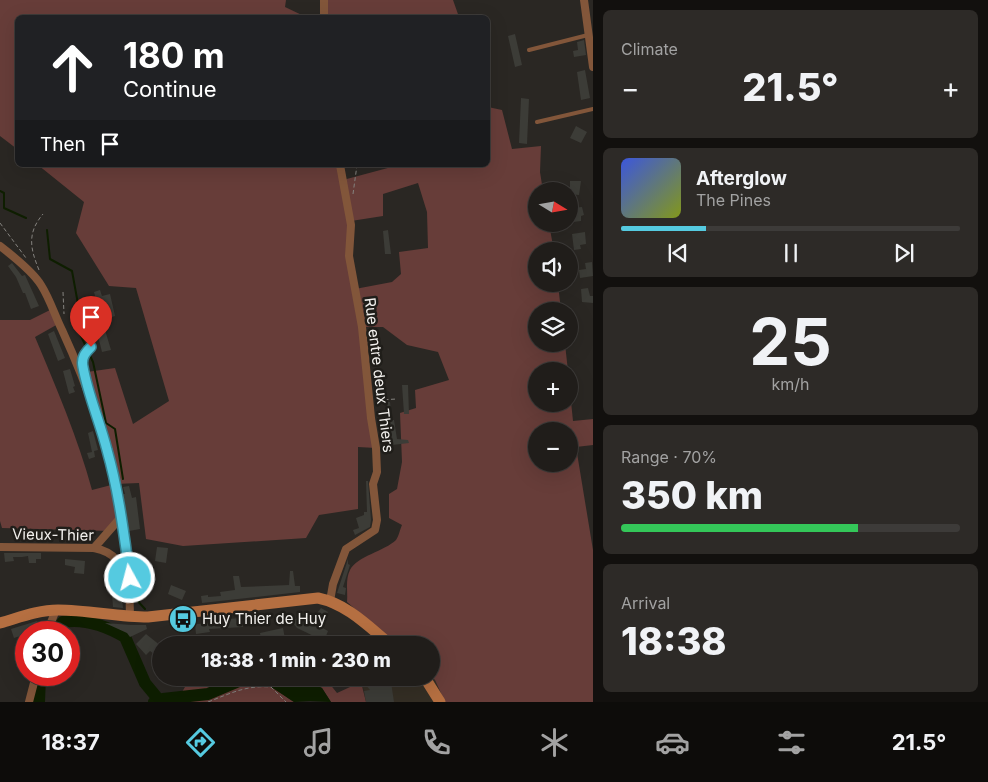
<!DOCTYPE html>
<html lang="en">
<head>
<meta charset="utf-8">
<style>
  body { margin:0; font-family:Inter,sans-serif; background:#2d2a27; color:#f1f3f6; height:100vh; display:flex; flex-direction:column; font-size:19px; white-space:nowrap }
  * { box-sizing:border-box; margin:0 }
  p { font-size:16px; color:#a2a2a2 }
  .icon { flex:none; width:28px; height:28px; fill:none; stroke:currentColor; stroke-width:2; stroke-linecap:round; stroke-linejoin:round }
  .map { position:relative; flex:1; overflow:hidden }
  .details { display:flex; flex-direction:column; gap:10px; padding:10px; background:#12100e; width:395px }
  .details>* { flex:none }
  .hud { position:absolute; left:15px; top:15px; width:475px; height:152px; border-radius:8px; box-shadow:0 5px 20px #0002,0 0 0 1px #3d3b39; background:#202124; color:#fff; overflow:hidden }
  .needle { width:32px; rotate:101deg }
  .tools { position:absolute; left:528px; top:182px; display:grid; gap:10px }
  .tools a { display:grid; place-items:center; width:50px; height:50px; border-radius:50%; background:#201d1a; box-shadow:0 5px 20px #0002,0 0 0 1px #3d3b39; font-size:25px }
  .speed { position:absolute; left:15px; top:621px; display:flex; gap:10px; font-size:25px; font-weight:700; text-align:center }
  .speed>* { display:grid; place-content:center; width:65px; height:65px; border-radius:50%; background:#201d1a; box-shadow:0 5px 20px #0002,0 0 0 1px #3d3b39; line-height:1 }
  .speed .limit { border:8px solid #d22; background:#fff; color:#111 }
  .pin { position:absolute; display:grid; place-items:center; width:42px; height:42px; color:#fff; margin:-51px -21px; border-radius:50% 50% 50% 0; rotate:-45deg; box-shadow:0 0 5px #0007 }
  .pin .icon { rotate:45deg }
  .me { position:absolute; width:55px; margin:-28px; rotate:353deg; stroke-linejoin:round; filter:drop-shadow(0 0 4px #0008) }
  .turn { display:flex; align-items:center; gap:18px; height:105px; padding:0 25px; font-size:22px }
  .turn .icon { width:65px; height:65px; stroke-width:2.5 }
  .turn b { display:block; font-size:35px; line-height:42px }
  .then { display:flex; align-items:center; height:48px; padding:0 25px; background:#0003; gap:10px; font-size:19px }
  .big { font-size:38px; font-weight:800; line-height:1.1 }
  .details .widget { flex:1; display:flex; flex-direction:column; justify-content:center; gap:8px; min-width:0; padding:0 18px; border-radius:8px; background:#2d2a27 }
  .details .dial { align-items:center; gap:0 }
  .dial b { font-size:65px; line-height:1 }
  .song { display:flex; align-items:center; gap:15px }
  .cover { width:60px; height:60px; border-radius:8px; background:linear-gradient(135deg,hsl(230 70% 55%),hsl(70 70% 35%)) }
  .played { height:5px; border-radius:2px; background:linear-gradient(90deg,#55cae0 25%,#3d3b39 25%) }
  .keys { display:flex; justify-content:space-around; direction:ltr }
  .heat { display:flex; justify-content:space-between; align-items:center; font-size:28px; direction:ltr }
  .charge { height:8px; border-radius:4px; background:linear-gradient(90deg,#34c759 70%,#3d3b39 0) }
  .trip { position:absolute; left:152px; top:636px; width:288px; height:50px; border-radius:25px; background:#201d1a; box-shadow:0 5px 20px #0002,0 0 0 1px #3d3b39; font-weight:800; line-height:50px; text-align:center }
  .menu { display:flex; height:80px; justify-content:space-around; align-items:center; background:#0d0c0a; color:#a2a2a2 }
  .menu .icon { width:35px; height:35px }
  .menu .current { color:#55cae0 }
  .menu b { font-size:22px; color:#f1f3f6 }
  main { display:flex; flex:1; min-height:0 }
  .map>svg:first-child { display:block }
</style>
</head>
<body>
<main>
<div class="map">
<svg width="593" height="702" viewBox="0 0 593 702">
  <rect width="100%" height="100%" fill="#2a2723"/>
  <path fill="#342e24" d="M431 676 435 680 445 702H366L362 682 366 687 382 678H403L408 681 413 678Z"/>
  <path fill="#673d39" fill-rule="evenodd" d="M0 0H286L285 7 306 17 18 18 17 149 0 136Z
    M324 0H453L459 17H324Z
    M488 107 502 110 512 149 541 146 540 172 543 191H536V224H549L554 251H536V284H558L561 311H536V344H565L568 371H536V404H569V382L573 421 593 419V445L576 447 593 550V702H445L435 680 431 676V645H397L347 602C348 592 345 580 350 570 357 556 385 551 396 540 399 536 400 529 402 525L389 518V494L397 489 402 462 400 413 416 408 415 390 449 380 438 352 407 345 383 327H362L376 448 358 447V509L319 515 306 538 183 546 146 539 139 483 115 484 122 516 110 531 2 528 0 521V320H30L52 309 58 324 35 337C56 387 78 438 92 490L115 484 80 373 115 368 133 424 169 401 136 288 109 286 76 233 84 202 38 165H340L343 180 399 165H488ZM418 183 427 212 428 248 399 252 401 274 392 282 355 289 349 256 351 221 383 216V194ZM536 431H569V464H536Z
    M201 678H211L216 686C226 683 241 676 251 678 266 680 281 694 294 702H176L188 682Z
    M302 678H325L337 693 361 682 366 702H331L322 688Z"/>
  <path fill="#0e1e00" d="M252 678H302L322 688 331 702 310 701 294 702 271 687Z"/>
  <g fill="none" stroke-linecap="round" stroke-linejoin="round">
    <path stroke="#0e1e00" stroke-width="2" d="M0 191 4 193V208L26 218
      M47 230 50 259 72 271 78 304 76 325 93 362 106 423 115 429 123 479
      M131 561 134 597 145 609"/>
    <path stroke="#0e1e00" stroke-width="12" d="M55 632 63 622C85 618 106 626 125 637L145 683 159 700
      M39 702 40 675
      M154 702 163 699 208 694 246 678"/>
  </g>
  <path fill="#3c3c37" d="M515 34 522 65 515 67 508 36Z
    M584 40 586 55 574 57 573 51 578 50 577 42Z
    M585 70 590 98 581 100 577 72Z
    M521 98 529 99 527 144 519 143Z
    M576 126 587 132 581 143 570 138Z
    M570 181H581L579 195 570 194Z
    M582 207 584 215 581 216V221L573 222 571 208Z
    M388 230 391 254H385L383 231Z
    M585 232 586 244 580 245 581 249 574 250 572 234Z
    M592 262 593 276 580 278 579 270 586 269 585 263Z
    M12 263 22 276 25 275 39 306 31 309 25 293H23L16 277 8 266Z
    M588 288 590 296H593V303L582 302 581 289Z
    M100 290 102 296 110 294 115 316 102 320 94 292Z
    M105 330 111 350 102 352 97 332Z
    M54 331 65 358 58 361 48 334Z
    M70 369 75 386 73 387 75 392 69 394 63 371Z
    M402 385H408L409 414H404Z
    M388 402H390L392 420H394L397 439 408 440 409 443 392 445 386 416Z
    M93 431 98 450 94 451 95 457 89 459 87 453 92 452 88 433Z
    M366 481H368L371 520 370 527 355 535 353 530 359 528 356 518 364 515V512H367Z
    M129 486 132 498 136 497 140 529 129 531 123 494H125L123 487Z
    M157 547 168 548 166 563 155 561Z
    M4 553H41V559H36V563H29L28 556 22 557H13L14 561 5 562Z
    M65 559 85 561 84 574 74 573 75 567 65 565Z
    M348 559V564L350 565 343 587 346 588 345 595 337 593Z
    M290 571H293L295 586H300V592L202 603 201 596 208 595V597L221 596 220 592 235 590 233 576H239L241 587 289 585Z
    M111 582H118L122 598 123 608 113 607Z
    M171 585 186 591 182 600 168 594Z
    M321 608 328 612 319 626 328 631 324 641 297 628 292 622 303 613 311 621Z
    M242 618 243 627 209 629 210 632 196 634 195 624 212 623V620Z
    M37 621 40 630 26 632V634L14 638 11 629Z
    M105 623 131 625H146L147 629 130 637 127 633Z
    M283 628 285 639 269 643V645H262L260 633Z
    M146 634 161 646V659L150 651 146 655 136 644Z
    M360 678H370L375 684 391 682 394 702H366L364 691 370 690Z"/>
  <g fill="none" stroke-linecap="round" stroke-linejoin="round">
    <path stroke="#85837f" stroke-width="1" stroke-dasharray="4 2.5" stroke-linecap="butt" d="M353 194 357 165
      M0 223 26 258
      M39 270C30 248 27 233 43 214
      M63 292 64 314
      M91 304 92 341
      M378 400 397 399
      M208 702C231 693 247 685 271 687L286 702"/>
    <path stroke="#82563a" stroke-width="4" d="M529 50 588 35
      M537 122 593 109
      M86 379C82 364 80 359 91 347"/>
    <path stroke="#82563a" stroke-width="8" d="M324 0V18
      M584 0 593 67
      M0 246C13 256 33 272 41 285 50 299 55 316 62 330 104 421 130 517 130 617
      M0 547 94 548C124 554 120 571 127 595
      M94 548 122 516
      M330 601 333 584 346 549 375 530 377 520 373 484 377 472 376 448 371 418 362 327 349 256 351 225 340 165
      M47 632 56 610
      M29 702 36 675"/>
    <path stroke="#b56f41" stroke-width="11" d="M0 623C18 618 38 610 58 610 88 610 118 617 148 617L318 598C347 604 368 626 391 645
      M425 678 440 702"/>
  </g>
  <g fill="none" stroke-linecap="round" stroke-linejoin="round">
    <defs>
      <path id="route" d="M91 347C85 353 81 358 83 367 88 395 100 422 107 450 119 492 124 535 130 578"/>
    </defs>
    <use href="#route" stroke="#378392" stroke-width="12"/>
    <use href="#route" stroke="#55cae0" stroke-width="9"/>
  </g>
  <defs>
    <symbol id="bus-disc" viewBox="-11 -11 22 22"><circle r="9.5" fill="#55cae0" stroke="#201e1a"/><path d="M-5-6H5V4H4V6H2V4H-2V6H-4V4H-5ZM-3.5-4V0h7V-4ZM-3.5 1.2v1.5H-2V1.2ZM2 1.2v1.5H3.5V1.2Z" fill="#111"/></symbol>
  </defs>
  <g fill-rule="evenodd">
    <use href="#bus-disc" x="167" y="603" width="32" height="32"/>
  </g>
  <g text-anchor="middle" stroke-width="5" stroke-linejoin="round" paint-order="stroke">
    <g font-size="15" fill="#f3f1ee" stroke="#201e1a">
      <text transform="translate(379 375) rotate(83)" y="5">Rue entre deux Thiers</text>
      <text transform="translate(53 535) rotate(1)" y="5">Vieux-Thier</text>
    </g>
    <g font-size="15" fill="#f3f1ee" stroke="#201e1a" text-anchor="start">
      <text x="202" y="624">Huy Thier de Huy</text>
    </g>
  </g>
</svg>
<div class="tools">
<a><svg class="needle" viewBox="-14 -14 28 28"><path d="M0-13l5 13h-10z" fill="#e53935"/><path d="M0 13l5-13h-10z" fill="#a2a2a2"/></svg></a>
<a><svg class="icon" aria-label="sound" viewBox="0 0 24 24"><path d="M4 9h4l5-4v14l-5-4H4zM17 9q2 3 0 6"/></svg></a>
<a><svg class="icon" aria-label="layers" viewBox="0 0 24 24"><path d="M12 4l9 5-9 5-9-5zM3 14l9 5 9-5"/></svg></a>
<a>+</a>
<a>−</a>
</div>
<div class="speed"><div class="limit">30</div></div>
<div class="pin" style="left:91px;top:347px;background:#d93025"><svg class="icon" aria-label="arrive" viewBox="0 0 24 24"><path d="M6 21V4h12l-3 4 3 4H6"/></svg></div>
<svg class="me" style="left:130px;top:578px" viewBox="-20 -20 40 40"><circle r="17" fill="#55cae0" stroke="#fff" stroke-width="3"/><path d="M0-11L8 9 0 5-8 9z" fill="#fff"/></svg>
<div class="trip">18:38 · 1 min · 230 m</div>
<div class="hud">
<div class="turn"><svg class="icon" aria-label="ahead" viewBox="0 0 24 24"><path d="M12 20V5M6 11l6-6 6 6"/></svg><div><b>180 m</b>Continue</div></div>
<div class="then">Then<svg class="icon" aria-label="arrive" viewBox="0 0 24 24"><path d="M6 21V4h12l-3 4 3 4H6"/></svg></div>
</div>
</div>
<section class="details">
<div class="widget"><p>Climate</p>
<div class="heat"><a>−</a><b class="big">21.5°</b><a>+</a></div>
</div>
<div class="widget">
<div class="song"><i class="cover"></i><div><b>Afterglow</b><p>The Pines</p></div></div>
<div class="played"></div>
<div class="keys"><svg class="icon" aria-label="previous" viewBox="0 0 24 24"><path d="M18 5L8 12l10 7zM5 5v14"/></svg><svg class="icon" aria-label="pause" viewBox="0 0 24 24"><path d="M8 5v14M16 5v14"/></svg><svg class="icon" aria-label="next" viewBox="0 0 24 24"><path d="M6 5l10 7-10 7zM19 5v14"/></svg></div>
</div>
<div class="widget dial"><b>25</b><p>km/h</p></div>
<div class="widget"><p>Range · 70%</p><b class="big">350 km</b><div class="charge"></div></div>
<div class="widget"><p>Arrival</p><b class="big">18:38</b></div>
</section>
</main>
<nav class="menu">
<b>18:37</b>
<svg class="icon current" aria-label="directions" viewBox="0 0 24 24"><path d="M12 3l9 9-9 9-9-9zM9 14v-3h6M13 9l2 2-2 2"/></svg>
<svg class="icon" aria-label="music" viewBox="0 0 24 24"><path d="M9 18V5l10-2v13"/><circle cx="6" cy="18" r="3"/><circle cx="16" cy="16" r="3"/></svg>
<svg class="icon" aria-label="phone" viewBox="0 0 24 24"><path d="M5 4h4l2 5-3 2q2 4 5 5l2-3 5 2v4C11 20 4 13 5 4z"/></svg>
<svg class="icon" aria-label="climate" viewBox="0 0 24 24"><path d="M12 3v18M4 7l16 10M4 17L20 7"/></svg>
<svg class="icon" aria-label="car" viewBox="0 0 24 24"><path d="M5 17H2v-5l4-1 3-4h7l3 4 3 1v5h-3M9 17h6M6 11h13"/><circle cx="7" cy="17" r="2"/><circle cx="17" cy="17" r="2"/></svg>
<svg class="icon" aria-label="filters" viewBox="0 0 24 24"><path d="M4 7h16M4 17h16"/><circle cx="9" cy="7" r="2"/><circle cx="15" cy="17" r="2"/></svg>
<b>21.5°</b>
</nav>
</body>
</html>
